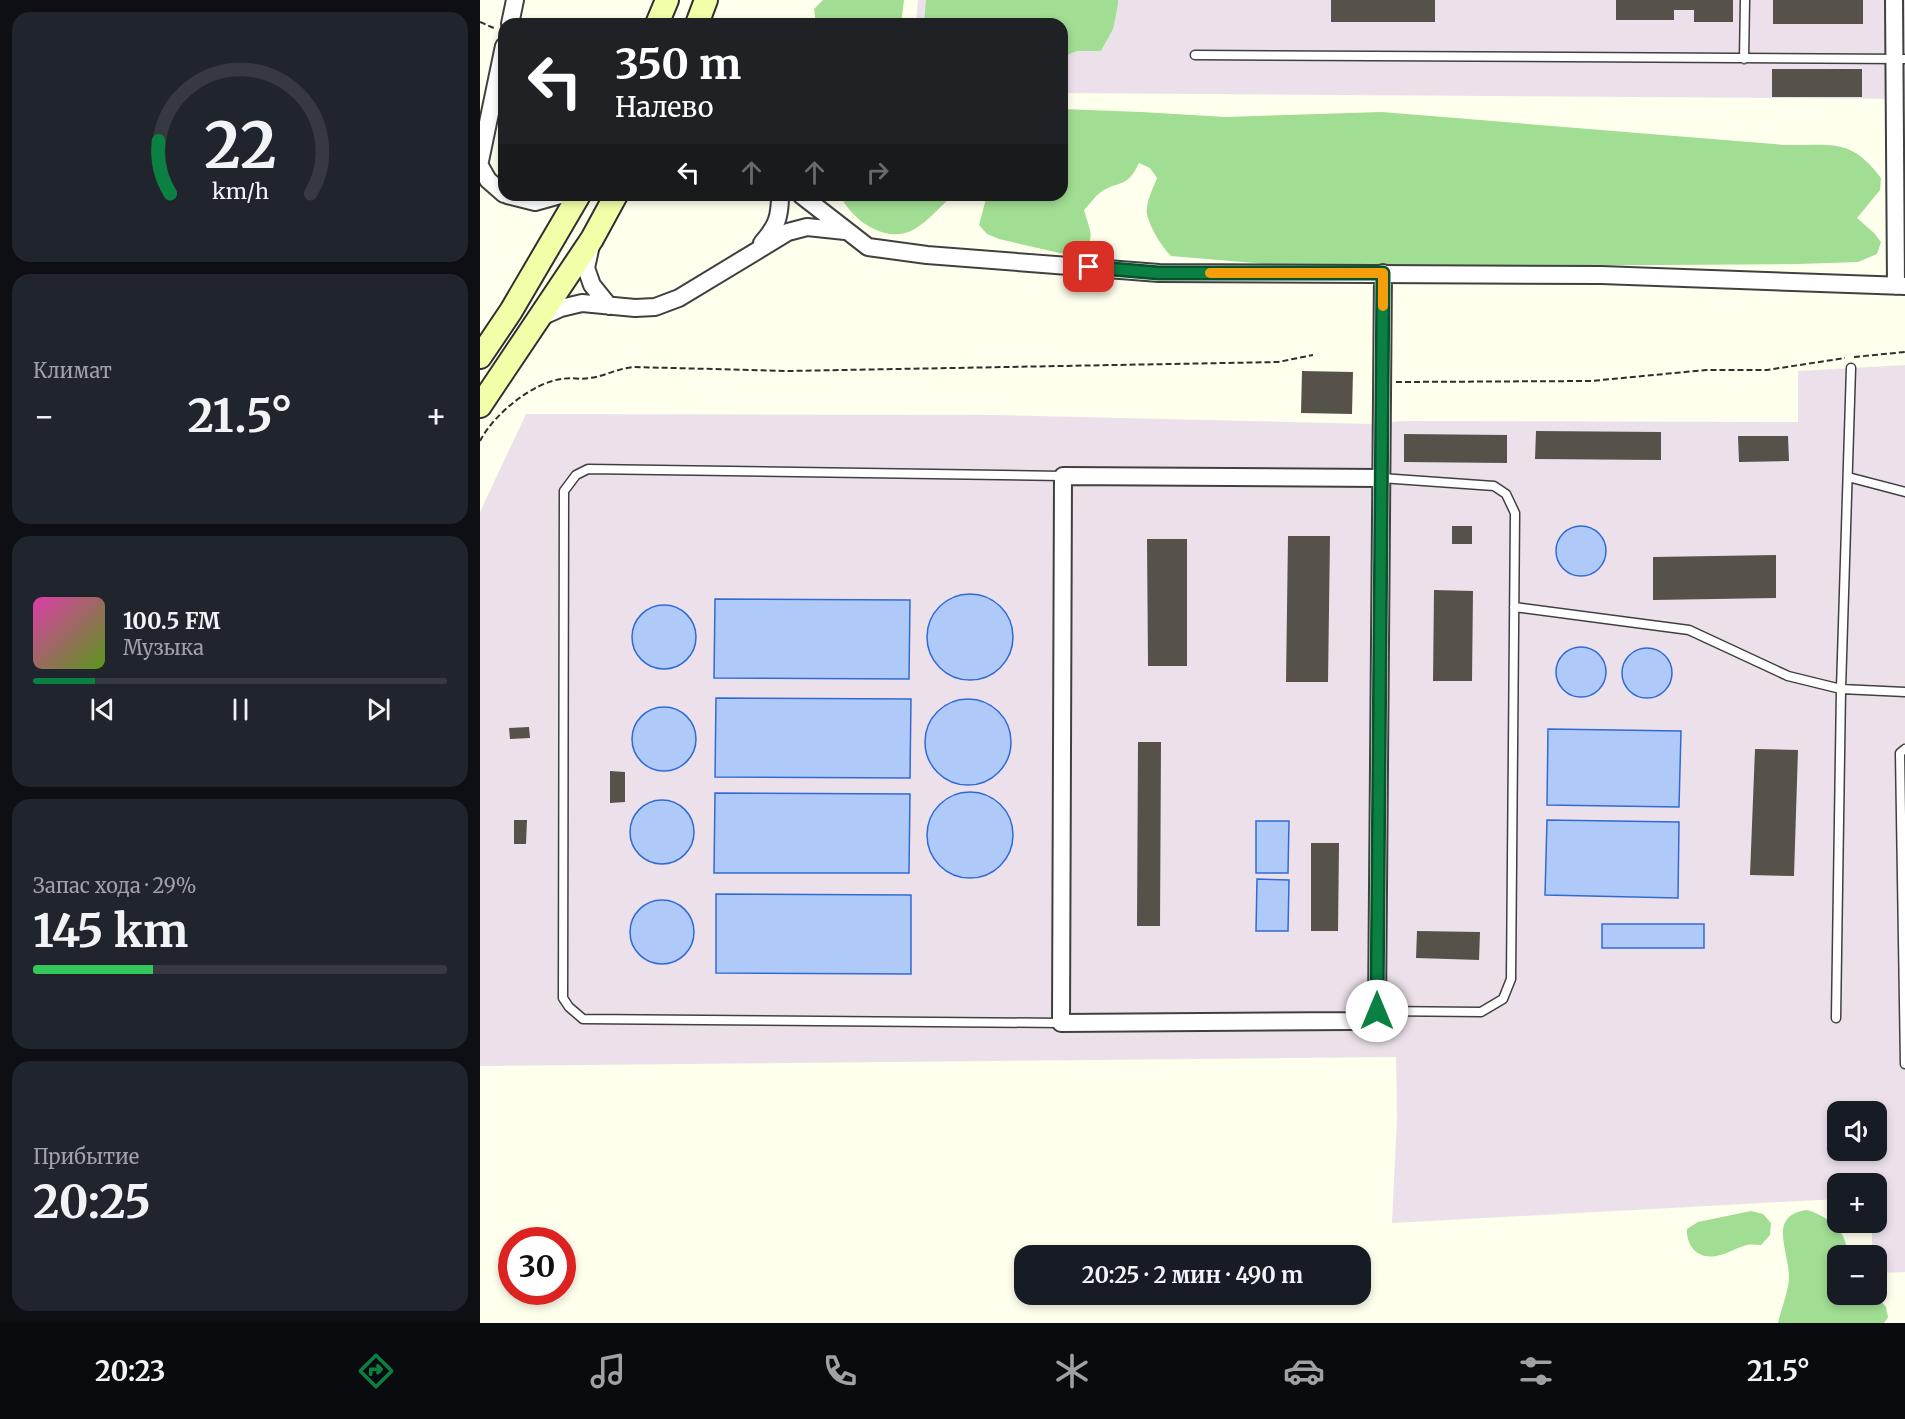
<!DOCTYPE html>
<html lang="ru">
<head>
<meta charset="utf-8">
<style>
  body { margin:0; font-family:Merriweather,serif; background:#20242c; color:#f1f3f6; height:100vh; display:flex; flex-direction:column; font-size:22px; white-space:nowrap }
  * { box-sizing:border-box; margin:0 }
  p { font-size:20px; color:#9ea1a6 }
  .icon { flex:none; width:33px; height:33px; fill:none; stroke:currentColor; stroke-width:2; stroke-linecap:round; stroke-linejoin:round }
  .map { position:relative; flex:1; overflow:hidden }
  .sheet { display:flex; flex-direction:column; gap:12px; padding:12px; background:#0d0f14; width:480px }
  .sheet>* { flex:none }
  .hud { position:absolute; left:18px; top:18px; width:570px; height:183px; border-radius:18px; box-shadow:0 3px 9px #0003; background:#202124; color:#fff; overflow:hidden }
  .tools { position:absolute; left:1347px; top:1101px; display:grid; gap:12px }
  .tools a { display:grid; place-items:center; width:60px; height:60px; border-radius:12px; background:#171b24; box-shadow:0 3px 9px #0003; font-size:30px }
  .speed { position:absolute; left:18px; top:1227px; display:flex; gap:12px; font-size:30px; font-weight:700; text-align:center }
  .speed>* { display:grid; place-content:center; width:78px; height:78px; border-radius:50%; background:#171b24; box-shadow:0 3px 9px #0003; line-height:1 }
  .speed .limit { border:9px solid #d22; background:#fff; color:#111 }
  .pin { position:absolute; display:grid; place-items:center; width:51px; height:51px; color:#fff; margin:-26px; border-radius:12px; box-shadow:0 3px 9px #0006 }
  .me { position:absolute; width:66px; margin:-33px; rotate:0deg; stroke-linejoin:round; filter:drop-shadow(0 0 4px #0008) }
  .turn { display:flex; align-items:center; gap:21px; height:126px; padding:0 18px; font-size:27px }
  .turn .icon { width:78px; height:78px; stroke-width:2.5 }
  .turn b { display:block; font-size:42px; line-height:51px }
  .lanes { display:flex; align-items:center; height:57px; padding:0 18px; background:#0003; justify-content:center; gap:30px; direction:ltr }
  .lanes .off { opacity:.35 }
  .big { font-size:45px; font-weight:700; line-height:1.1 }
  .sheet .widget { flex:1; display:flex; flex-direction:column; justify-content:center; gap:9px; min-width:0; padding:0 21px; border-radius:18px; background:#20242c }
  .sheet .dial { align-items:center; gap:0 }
  .dial svg { height:156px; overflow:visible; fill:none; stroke:#363941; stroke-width:7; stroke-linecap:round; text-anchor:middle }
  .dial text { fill:#f1f3f6; stroke:none }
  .song { display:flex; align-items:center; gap:18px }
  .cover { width:72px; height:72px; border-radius:9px; background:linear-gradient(135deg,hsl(320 70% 55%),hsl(90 70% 35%)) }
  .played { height:6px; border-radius:3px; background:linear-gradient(90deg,#0b8043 15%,#363941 15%) }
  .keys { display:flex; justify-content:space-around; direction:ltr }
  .heat { display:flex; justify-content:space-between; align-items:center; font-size:33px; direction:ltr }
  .charge { height:9px; border-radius:4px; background:linear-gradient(90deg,#34c759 29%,#363941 0) }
  .trip { position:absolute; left:534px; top:1245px; width:357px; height:60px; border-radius:18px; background:#171b24; box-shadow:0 3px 9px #0003; font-weight:700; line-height:60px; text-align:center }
  .tabs { display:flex; height:96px; justify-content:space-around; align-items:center; background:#090b0e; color:#9ea1a6 }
  .tabs .icon { width:42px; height:42px }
  .tabs .current { color:#0b8043 }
  .tabs b { font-size:27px; color:#f1f3f6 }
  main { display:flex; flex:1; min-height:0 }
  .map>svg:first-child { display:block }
</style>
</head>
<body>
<main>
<section class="sheet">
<div class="widget dial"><svg viewBox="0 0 100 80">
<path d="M14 69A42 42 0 1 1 86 69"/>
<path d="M14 69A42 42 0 0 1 8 42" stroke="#0b8043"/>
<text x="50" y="56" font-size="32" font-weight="700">22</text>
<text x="50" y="72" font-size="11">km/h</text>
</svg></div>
<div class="widget"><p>Климат</p>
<div class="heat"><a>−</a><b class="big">21.5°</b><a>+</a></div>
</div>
<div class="widget">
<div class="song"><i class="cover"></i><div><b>100.5 FM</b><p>Музыка</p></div></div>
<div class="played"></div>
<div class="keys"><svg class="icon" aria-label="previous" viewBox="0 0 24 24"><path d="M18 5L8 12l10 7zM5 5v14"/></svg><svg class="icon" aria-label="pause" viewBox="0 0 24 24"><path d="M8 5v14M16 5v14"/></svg><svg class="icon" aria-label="next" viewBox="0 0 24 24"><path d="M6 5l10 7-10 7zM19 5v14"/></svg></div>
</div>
<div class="widget"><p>Запас хода · 29%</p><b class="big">145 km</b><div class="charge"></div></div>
<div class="widget"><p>Прибытие</p><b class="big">20:25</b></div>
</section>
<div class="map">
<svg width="1425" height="1323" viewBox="0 0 1425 1323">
  <rect width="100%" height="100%" fill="#feffed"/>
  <path fill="#ece1eb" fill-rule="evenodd" d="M438 0H1425V99L582 93V24H436Z
    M1425 365V1272L1397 1273 1396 1256 1392 1255V1223L1396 1222V1184H1358L1357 1199 912 1223 917 1116 916 1057 0 1066V512L46 414 516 415 893 424 924 421 1318 422V371ZM1358 1112H1396V1150H1358Z"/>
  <path fill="#a1dd93" d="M343 0H424L421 24H336L334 9Z
    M446 0H638V4L633 29 621 51H597L582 57V24H444Z
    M582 109 661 112 746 117 902 112 1305 145C1352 146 1370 137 1401 178L1400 190 1377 218 1394 233 1401 242 1397 254 1378 262 1319 264 867 267 786 264 691 256C681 246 671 229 667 215 665 203 673 189 677 178L670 168 659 163C646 190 640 179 621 192 615 196 609 205 604 210 611 235 617 238 597 257L519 239 507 234 499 225 507 195H582Z
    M360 195H473C444 222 427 250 385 224 375 217 365 206 360 195Z
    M1327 1210C1349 1217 1368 1231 1367 1255L1358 1256V1294L1398 1298 1406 1307 1408 1317 1404 1323H1298C1301 1309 1309 1291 1309 1276 1308 1249 1288 1215 1327 1210Z
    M1271 1211 1283 1214 1291 1223 1290 1235 1281 1245C1276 1245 1271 1244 1267 1245 1258 1247 1249 1253 1240 1255 1221 1261 1206 1249 1207 1229L1218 1222Z"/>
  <path fill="#afcaf9" stroke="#326ad4" stroke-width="1.5" d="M1076 551a25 25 0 1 1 50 0a25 25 0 1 1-50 0Z
    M447 637a43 43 0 1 1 86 0a43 43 0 1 1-86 0Z
    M235 599 430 600 429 679 234 678Z
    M152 637a32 32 0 1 1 64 0a32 32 0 1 1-64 0Z
    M1076 672a25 25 0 1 1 50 0a25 25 0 1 1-50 0Z
    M1142 673a25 25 0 1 1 50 0a25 25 0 1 1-50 0Z
    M236 698 431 699 430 778 235 777Z
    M445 742a43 43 0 1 1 86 0a43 43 0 1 1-86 0Z
    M152 739a32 32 0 1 1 64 0a32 32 0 1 1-64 0Z
    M1068 729 1201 731 1199 807 1067 805Z
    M447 835a43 43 0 1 1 86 0a43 43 0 1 1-86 0Z
    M235 793 430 794 429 873H234Z
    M150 832a32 32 0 1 1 64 0a32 32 0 1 1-64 0Z
    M1067 820 1199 822 1198 898 1065 895Z
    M776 821H809L808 873H776Z
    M777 879 809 880 808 931H776Z
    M236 894 431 895V974L236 973Z
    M150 932a32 32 0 1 1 64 0a32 32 0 1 1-64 0Z
    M1122 924H1224V948H1122Z"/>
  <path fill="#565249" d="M851 0H955V22H851Z
    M1136 0H1253V22H1214V10H1194V20H1136Z
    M1293 0H1383V24H1293Z
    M1292 69H1382V97H1292Z
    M822 371 873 372 872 414 821 413Z
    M1056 431 1181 432V460L1055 459Z
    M924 434 1027 435V463L924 462Z
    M1258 436H1308L1309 461 1259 462Z
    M972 526H992V544H972Z
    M808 536H850L848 682H806Z
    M667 539H707V666H668Z
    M1296 555V598L1173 600V557Z
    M954 590 993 591 992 681H953Z
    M49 727 50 738 30 739 29 728Z
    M658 742H681L680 926H657Z
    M1275 749 1318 750 1314 876 1270 875Z
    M130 771 145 772V802L130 803Z
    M34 820H47L46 844H34Z
    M831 843H859L858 931H831Z
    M937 931 1000 932 999 960 936 958Z"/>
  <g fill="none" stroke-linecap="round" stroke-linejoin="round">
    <defs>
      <path id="lane" d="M715 55 1425 59
        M1264 59 1265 0
        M1368 477 1425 492
        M1034 607 1209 630 1308 676 1361 689 1425 692
        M1425 749 1420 753 1425 1064
        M897 1011 1001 1012 1023 999 1031 979 1035 513 1026 494 1014 486 901 478
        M1356 1018 1361 689 1371 368
        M581 1023 103 1019 89 1007 83 998 84 491 96 475 108 469 583 476"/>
      <path id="street" d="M1414 0 1416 286
        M30 24 35 0
        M0 161 24 46
        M0 166 8 180 24 194
        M27 195 55 202 80 195
        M321 195 388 247 447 255 679 273 1121 275 1425 286
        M282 243C297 226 300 217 300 195
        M111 245 106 268 112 285 129 306
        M59 318 81 308 102 303 155 308 175 307 199 298 308 232 327 227 365 231
        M900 478 583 476 581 1023 872 1021 897 1011 903 273"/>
      <path id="secondary" d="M177 24 187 0
        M217 24 226 0
        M0 357 31 311 99 195
        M0 406 112 239 136 195"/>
    </defs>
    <use href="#lane" stroke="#404040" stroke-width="11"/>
    <use href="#street" stroke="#404040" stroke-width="20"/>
    <use href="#secondary" stroke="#2f2f2f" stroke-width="26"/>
    <path stroke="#2f2f2f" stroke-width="2" stroke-dasharray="6 3" stroke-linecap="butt" d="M0 22 16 29
      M1374 357 1425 352
      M916 382 1111 381 1226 370H1287L1365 358
      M0 441C13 415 53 382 82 379 91 377 101 380 110 378 125 376 139 368 154 367L309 371 798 362 833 355"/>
    <use href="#lane" stroke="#fff" stroke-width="8"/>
    <use href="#street" stroke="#fff" stroke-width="16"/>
    <use href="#secondary" stroke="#f2ffa8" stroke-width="22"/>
  </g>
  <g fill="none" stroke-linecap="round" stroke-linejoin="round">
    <defs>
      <path id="route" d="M609 267 679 273H903L897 1011"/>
    </defs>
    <use href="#route" stroke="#07532c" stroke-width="15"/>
    <use href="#route" stroke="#0b8043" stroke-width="10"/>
    <path stroke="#f59e0b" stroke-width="10" d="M730 273H903V306"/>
  </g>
</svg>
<div class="tools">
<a><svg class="icon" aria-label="sound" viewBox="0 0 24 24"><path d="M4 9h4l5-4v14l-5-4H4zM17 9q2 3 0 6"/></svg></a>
<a>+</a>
<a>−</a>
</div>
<div class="speed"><div class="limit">30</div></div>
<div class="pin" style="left:609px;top:267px;background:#d93025"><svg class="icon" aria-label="arrive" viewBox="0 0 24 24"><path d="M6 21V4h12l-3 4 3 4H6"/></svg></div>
<svg class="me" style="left:897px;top:1011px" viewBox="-20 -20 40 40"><circle r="19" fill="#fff"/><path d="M0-13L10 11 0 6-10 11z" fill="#0b8043"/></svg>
<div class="trip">20:25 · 2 мин · 490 m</div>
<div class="hud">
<div class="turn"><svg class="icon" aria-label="left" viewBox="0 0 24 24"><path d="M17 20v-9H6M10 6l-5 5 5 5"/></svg><div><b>350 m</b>Налево</div></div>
<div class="lanes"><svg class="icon" aria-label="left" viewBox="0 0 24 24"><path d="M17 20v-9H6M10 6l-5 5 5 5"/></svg><svg class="icon off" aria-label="ahead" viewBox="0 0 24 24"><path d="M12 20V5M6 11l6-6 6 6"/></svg><svg class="icon off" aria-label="ahead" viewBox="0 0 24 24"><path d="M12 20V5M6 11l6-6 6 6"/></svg><svg class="icon off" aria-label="right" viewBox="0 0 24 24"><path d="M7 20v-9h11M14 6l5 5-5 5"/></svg></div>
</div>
</div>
</main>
<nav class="tabs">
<b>20:23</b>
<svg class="icon current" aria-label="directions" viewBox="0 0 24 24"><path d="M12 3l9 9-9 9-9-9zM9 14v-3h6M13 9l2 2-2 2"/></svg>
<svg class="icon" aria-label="music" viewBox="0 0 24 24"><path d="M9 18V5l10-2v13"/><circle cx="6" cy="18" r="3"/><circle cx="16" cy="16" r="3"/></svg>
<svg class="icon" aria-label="phone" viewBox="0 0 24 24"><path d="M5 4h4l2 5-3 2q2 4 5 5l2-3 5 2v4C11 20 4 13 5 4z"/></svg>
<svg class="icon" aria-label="climate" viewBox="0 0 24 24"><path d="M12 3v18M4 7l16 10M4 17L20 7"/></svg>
<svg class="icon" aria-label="car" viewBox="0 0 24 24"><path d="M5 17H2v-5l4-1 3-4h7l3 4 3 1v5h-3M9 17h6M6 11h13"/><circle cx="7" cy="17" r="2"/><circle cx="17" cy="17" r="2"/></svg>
<svg class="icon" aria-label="filters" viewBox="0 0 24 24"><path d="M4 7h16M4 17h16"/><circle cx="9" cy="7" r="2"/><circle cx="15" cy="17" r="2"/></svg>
<b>21.5°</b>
</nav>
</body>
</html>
